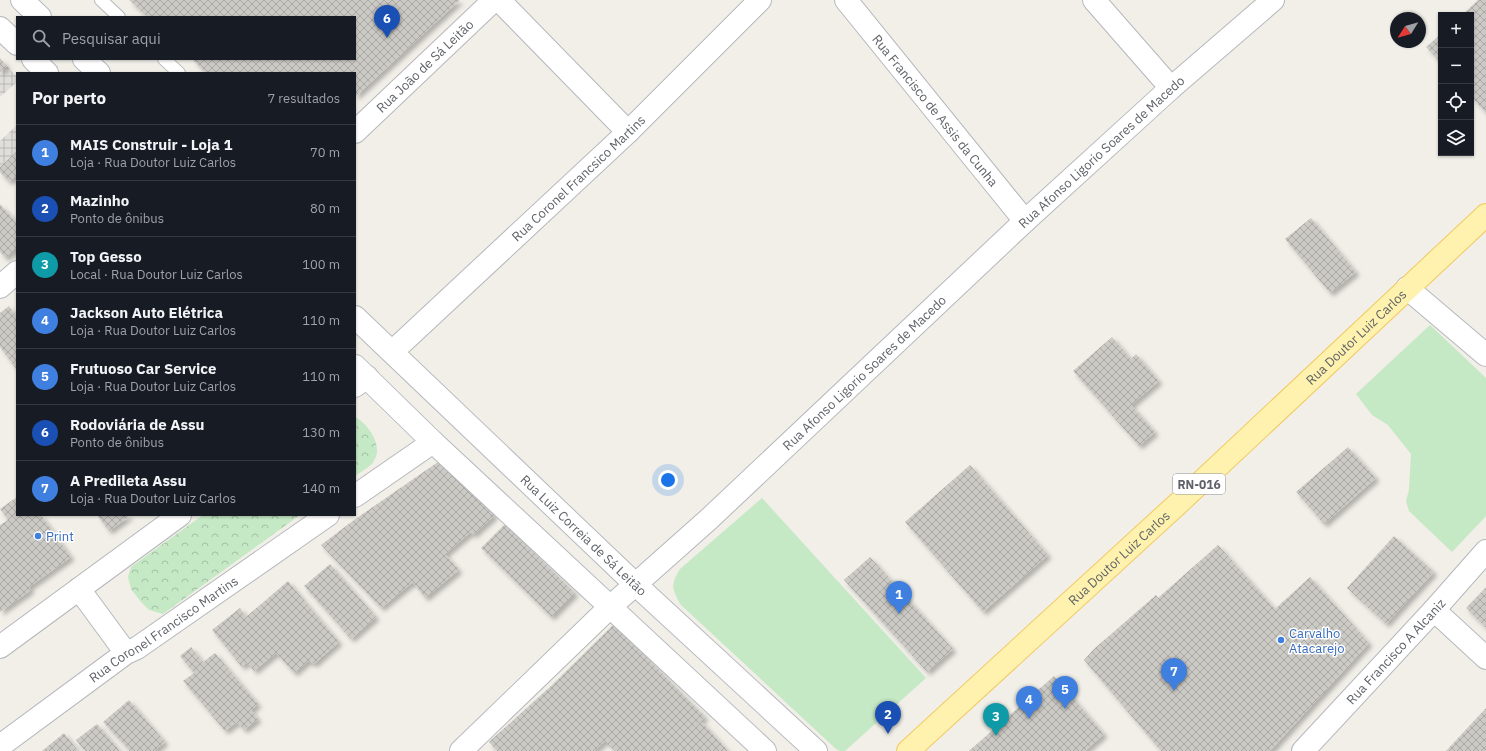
<!DOCTYPE html>
<html lang="pt">
<meta charset="utf-8">
<style>
body{margin:0;font-family:"IBM Plex Sans",sans-serif;background:#242831;color:#f1f3f6}
.controls{position:absolute;right:12px;top:12px;display:grid;overflow:hidden;border-radius:0px;box-shadow:0 1px 3px #0004}
.controls button{width:36px;height:36px;display:grid;place-items:center;padding:0;border:0;border-bottom:1px solid #363941;background:#171b24;color:#f1f3f6;font:20px sans-serif}
.compass{position:absolute;left:1390px;top:12px;width:36px;height:36px;border-radius:50%;background:#171b24;box-shadow:0 1px 3px #0004;rotate:233deg}
.you{position:absolute;left:668px;top:480px;width:14px;height:14px;margin:-10px;border:3px solid #fff;border-radius:50%;background:#1a73e8;box-shadow:0 0 0 6px #1a73e833}
.badge{display:grid;place-items:center;width:26px;height:26px;border-radius:50%;background:#1a73e8;color:#fff;font-size:13px;font-weight:700}
.pin{position:absolute;translate:-50% -33px;filter:drop-shadow(0 1px 2px #0008)}
.pin::after{content:'';position:absolute;top:21px;width:14px;height:12px;background:inherit;clip-path:polygon(0 0,100% 0,50% 100%)}
.list{margin:0;padding:0;list-style:none}
h2{display:flex;justify-content:space-between;align-items:center;height:52px;margin:0;padding:0 16px;font-size:17px}
h2 small{font-size:13px;font-weight:400;color:#9ea1a6}
.list li{display:grid;grid-template-columns:26px 1fr auto;gap:12px;align-items:center;box-sizing:border-box;height:56px;padding:0 16px;border-top:1px solid #363941}
.list b{display:block;font-size:15px;white-space:nowrap}
.list p{margin:0;font-size:13px;white-space:nowrap;color:#9ea1a6}
.list em{font-size:13px;font-style:normal;color:#9ea1a6}
.icon{flex:none;width:22px;height:22px;fill:none;stroke:currentColor;stroke-width:2;stroke-linecap:round;stroke-linejoin:round}
.map{position:relative;flex:none;width:1486px;height:751px;overflow:hidden}
.search{position:absolute;background:#171b24;box-shadow:0 1px 3px #0004;left:16px;top:16px;width:340px;height:44px;display:flex;align-items:center;gap:10px;box-sizing:border-box;padding:0 14px;border-radius:0px;color:#9ea1a6;font-size:15px}
.panel{position:absolute;background:#171b24;box-shadow:0 1px 3px #0004;left:16px;top:72px;width:340px;height:444px;border-radius:0px}
.map>svg:first-child{display:block}
.industrial{fill:url(#industrial-grid)}
.grass{fill:#c5e8c5}
.forest{fill:url(#forest-crowns)}
.building{fill:url(#building-cross-hatch);filter:url(#shadow)}
.lines{fill:none;stroke-linecap:round;stroke-linejoin:round}
.lane-casing{stroke:#b5b8bc;stroke-width:14}
.street-casing{stroke:#b5b8bc;stroke-width:24}
.secondary-casing{stroke:#b6babf;stroke-width:24}
.primary-casing{stroke:#f2c960;stroke-width:24}
.lane{stroke:#fff;stroke-width:12}
.street{stroke:#fff;stroke-width:22}
.secondary{stroke:#fff;stroke-width:22}
.primary{stroke:#fff2af;stroke-width:22}
.shop-dot{fill:#3f7fe0;stroke:#fff;stroke-width:1.5}
.labels{text-anchor:middle;dominant-baseline:central;stroke-width:3;stroke-linejoin:round;paint-order:stroke}
.shield{fill:#fff;stroke:#8f9295;stroke-width:1}
.shield-label{font-size:12px;font-weight:bold;fill:#5f6368}
.street-label{font-size:13px;fill:#5f6368;stroke:#fff}
.shop-label{font-size:13px;fill:#366cbe;stroke:#fff;text-anchor:start}
</style>
<div class="map">
<svg width="1486" height="751" viewBox="0 0 1486 751">
<defs>
<pattern id="industrial-grid" width="8" height="8" patternUnits="userSpaceOnUse"><rect width="8" height="8" fill="#e0deda"/><path d="M0 4h8M4 0v8" fill="none" stroke="#b9b8b5"/></pattern>
<pattern id="forest-crowns" width="20" height="18" patternUnits="userSpaceOnUse"><rect width="20" height="18" fill="#c5e8c5"/><path d="M2 6a3 3 0 1 1 6 0M12 15a3 3 0 1 1 6 0" fill="none" stroke="#a3c0a4"/></pattern>
<pattern id="building-cross-hatch" width="8" height="8" patternUnits="userSpaceOnUse"><rect width="8" height="8" fill="#cccac5"/><path d="M0 0l8 8M0 8l8-8" fill="none" stroke="#a9a8a4"/></pattern>
<filter id="shadow"><feDropShadow dx="3.5" dy="3.5" stdDeviation="2" flood-color="#0004"/></filter>
</defs>
<rect width="100%" height="100%" fill="#f1efe8"/>
<g class="industrial">
<path d="M7,66l10,11v5l-17,15v-25z"/>
<path d="M17,125v26l-17,16v-26z"/>
</g>
<g class="grass">
<path d="M1430,325l56,53v138l-34,36 -43,-41 -3,-10 3,-11 2,-36 -23,-29 -16,-10 -16,-21z"/>
<path d="M762,498l164,180 -81,73h-5l-4,-2 -156,-145c-8,-16 -10,-18 0,-35z"/>
</g>
<g class="forest">
<path d="M355,417c13,6 30,31 18,45 -4,6 -13,10 -18,14z"/>
<path d="M203,515h97l-137,99 -14,-4 -8,-8 -10,-13 -3,-12 3,-10z"/>
</g>
<g class="building">
<path d="M129,0h331l-105,97v-24h-149l-14,-14h163v-42h-208z"/>
<path d="M1478,0h8v113l-15,-17v-81h-9z"/>
<path d="M1441,34v29l-15,-16z"/>
<path d="M0,58l7,8 -7,6z"/>
<path d="M17,151v24l-8,7 -9,-10v-5z"/>
<path d="M0,204l17,19v24l-11,11 -6,-6z"/>
<path d="M1311,218l45,54 -26,21 -45,-54z"/>
<path d="M9,306l8,11v53l-17,-23v-34z"/>
<path d="M1112,337l19,22 5,-5 23,27 -28,24 24,27 -16,14 -66,-75z"/>
<path d="M1348,447l28,31 -52,46 -28,-32z"/>
<path d="M438,462l57,53 -22,20 -2,-3 -26,22 14,16 -34,28 -12,-16 -32,26 -60,-63 33,-25z"/>
<path d="M970,465l78,90 -65,57 -78,-90z"/>
<path d="M17,497v18h24l30,42 -42,30 2,3 -31,22v-87l8,-5 -8,-11z"/>
<path d="M97,515h34l-22,16z"/>
<path d="M505,524l70,69 -24,24 -70,-69z"/>
<path d="M1394,536l40,36 -48,52 -39,-36z"/>
<path d="M1218,545l57,64 35,-32 59,66 -99,108h-109l-77,-91 10,-11 62,-54 2,3z"/>
<path d="M870,557l83,92 -26,23 -83,-92z"/>
<path d="M330,564l46,53 -25,22 -47,-53z"/>
<path d="M288,581l51,61 -25,22 -6,-3 -14,12 -18,-20 -22,18 -7,-9 -5,5 -30,-37 28,-22 6,9z"/>
<path d="M1486,587v41l-20,-20z"/>
<path d="M614,624l91,93 -23,22 20,-17 26,29h-113l-10,-10 -11,10h-97l-8,-9 62,-56z"/>
<path d="M191,647l12,15 12,-9 43,51 -7,6 7,9 -14,11 -7,-8 -12,9 -42,-50 11,-8 -14,-17z"/>
<path d="M1054,676l50,58 -19,17h-116z"/>
<path d="M129,700l36,42 -11,9h-24l-27,-29z"/>
<path d="M1486,708v43h-40z"/>
<path d="M97,724l23,27h-35l-9,-11z"/>
<path d="M64,733l14,18h-36z"/>
</g>
<g class="lines">
<g class="lane-casing">
<g id="lane">
<path d="M101,0l18,17"/>
<path d="M164,59l15,14"/>
</g>
</g>
<g class="street-casing">
<g id="street">
<path d="M499,0l129,132"/>
<path id="s1" d="M846,0l179,221"/>
<path d="M1094,0l77,88"/>
<path id="s2" d="M355,132l139,-132"/>
<path d="M0,287l17,-15"/>
<path d="M1407,288l79,67"/>
<path id="s3" d="M392,352l236,-220 132,-132"/>
<path d="M355,386l12,-9"/>
<path d="M355,496l78,-54"/>
<path d="M79,589l47,64"/>
<path d="M1434,610l52,48"/>
<path d="M0,647l180,-132"/>
<path id="s4" d="M0,746l126,-93 11,-5 191,-133"/>
<path id="s5" d="M461,751l149,-144 99,-88 316,-298 146,-133 102,-88"/>
<path id="s6" d="M1303,751l131,-141 52,-59"/>
</g>
</g>
<g class="secondary-casing">
<g id="secondary">
<path d="M22,0l18,17"/>
<path d="M0,28l17,16"/>
<path d="M33,59l14,14"/>
<path d="M84,59l15,14"/>
<path id="s7" d="M355,317l280,267 181,167"/>
<path d="M355,366l78,76 332,309"/>
</g>
</g>
<g class="primary-casing">
<g id="primary">
<path id="s8" d="M908,751l275,-252 303,-284"/>
</g>
</g>
<use href="#lane" class="lane"/>
<use href="#street" class="street"/>
<use href="#secondary" class="secondary"/>
<use href="#primary" class="primary"/>
</g>
<g class="shop-dot">
<circle cx="38" cy="536" r="4"/>
<circle cx="1281" cy="640" r="4"/>
</g>
<g class="labels">
<rect class="shield" x="1173" y="474" width="52" height="20" rx="3"/>
<g class="shield-label">
<text x="1199" y="484">RN-016</text>
</g>
<g class="street-label">
<text stroke="none"><textPath href="#s2" startOffset="96">Rua João de Sá Leitão</textPath></text>
<text stroke="none"><textPath href="#s1" startOffset="142">Rua Francisco de Assis da Cunha</textPath></text>
<text stroke="none"><textPath href="#s5" startOffset="877">Rua Afonso Ligorio Soares de Macedo</textPath></text>
<text stroke="none"><textPath href="#s3" startOffset="255">Rua Coronel Francsico Martins</textPath></text>
<text stroke="none"><textPath href="#s8" startOffset="610">Rua Doutor Luiz Carlos</textPath></text>
<text stroke="none"><textPath href="#s5" startOffset="553">Rua Afonso Ligorio Soares de Macedo</textPath></text>
<text stroke="none"><textPath href="#s7" startOffset="316">Rua Luiz Correia de Sá Leitão</textPath></text>
<text stroke="none"><textPath href="#s8" startOffset="286">Rua Doutor Luiz Carlos</textPath></text>
<text stroke="none"><textPath href="#s4" startOffset="201">Rua Coronel Francisco Martins</textPath></text>
<text stroke="none"><textPath href="#s6" startOffset="136">Rua Francisco A Alcaniz</textPath></text>
</g>
<g class="shop-label">
<text x="46" y="536">Print</text>
<text x="1289" y="633">Carvalho<tspan x="1289" dy="15">Atacarejo</tspan></text>
</g>
</g>
</svg>
<div class="controls">
<button>+</button>
<button>−</button>
<button><svg class="icon" aria-label="locate" viewBox="0 0 24 24"><circle cx="12" cy="12" r="6"/><path d="M12 2v4M12 18v4M2 12h4M18 12h4"/></svg></button>
<button><svg class="icon" aria-label="layers" viewBox="0 0 24 24"><path d="M12 4l9 5-9 5-9-5zM3 14l9 5 9-5"/></svg></button>
</div>
<svg class="compass" viewBox="-18 -18 36 36"><path d="M0-13l5 13h-10z" fill="#e53935"/><path d="M0 13l5-13h-10z" fill="#9ea1a6"/></svg>
<div class="you"></div>
<div class="pin badge" style="left:899px;top:614px;background:#3f7fe0">1</div>
<div class="pin badge" style="left:888px;top:734px;background:#1a4fb4">2</div>
<div class="pin badge" style="left:996px;top:736px;background:#0f9aa8">3</div>
<div class="pin badge" style="left:1029px;top:719px;background:#3f7fe0">4</div>
<div class="pin badge" style="left:1065px;top:709px;background:#3f7fe0">5</div>
<div class="pin badge" style="left:387px;top:38px;background:#1a4fb4">6</div>
<div class="pin badge" style="left:1174px;top:691px;background:#3f7fe0">7</div>
<div class="search"><svg class="icon" aria-label="search" viewBox="0 0 24 24"><circle cx="10" cy="10" r="6"/><path d="M15 15l6 6"/></svg>Pesquisar aqui</div>
<section class="panel">
<h2>Por perto<small>7 resultados</small></h2>
<ul class="list">
<li><span class="badge" style="background:#3f7fe0">1</span><div><b>MAIS Construir - Loja 1</b><p>Loja · Rua Doutor Luiz Carlos</p></div><em>70 m</em></li>
<li><span class="badge" style="background:#1a4fb4">2</span><div><b>Mazinho</b><p>Ponto de ônibus</p></div><em>80 m</em></li>
<li><span class="badge" style="background:#0f9aa8">3</span><div><b>Top Gesso</b><p>Local · Rua Doutor Luiz Carlos</p></div><em>100 m</em></li>
<li><span class="badge" style="background:#3f7fe0">4</span><div><b>Jackson Auto Elétrica</b><p>Loja · Rua Doutor Luiz Carlos</p></div><em>110 m</em></li>
<li><span class="badge" style="background:#3f7fe0">5</span><div><b>Frutuoso Car Service</b><p>Loja · Rua Doutor Luiz Carlos</p></div><em>110 m</em></li>
<li><span class="badge" style="background:#1a4fb4">6</span><div><b>Rodoviária de Assu</b><p>Ponto de ônibus</p></div><em>130 m</em></li>
<li><span class="badge" style="background:#3f7fe0">7</span><div><b>A Predileta Assu</b><p>Loja · Rua Doutor Luiz Carlos</p></div><em>140 m</em></li>
</ul>
</section>
</div>
